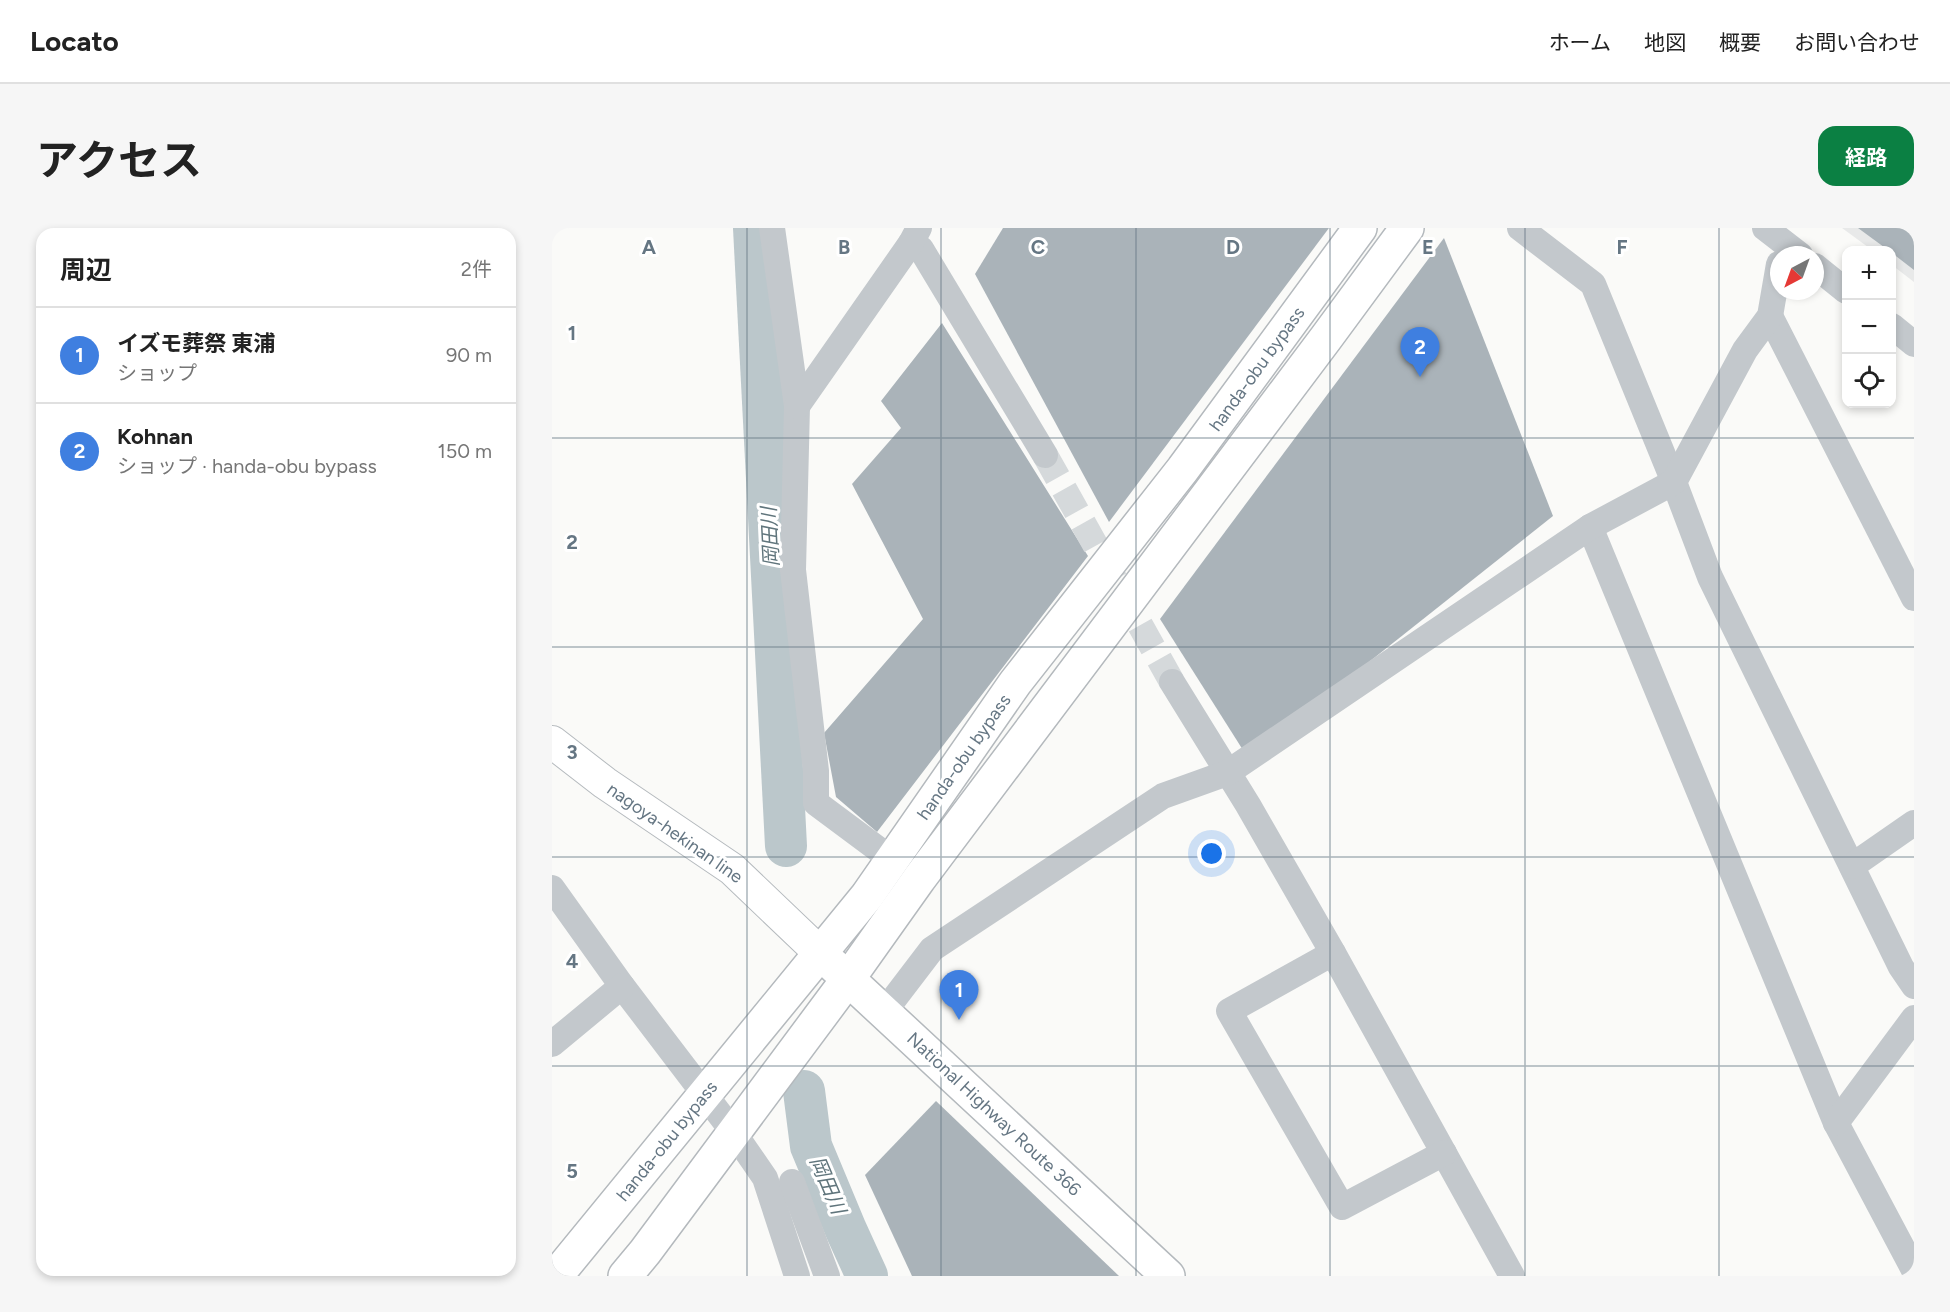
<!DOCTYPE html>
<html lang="ja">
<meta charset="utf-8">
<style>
body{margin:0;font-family:Figtree,"Noto Sans JP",sans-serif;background:#f6f6f6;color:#222}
.controls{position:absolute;right:18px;top:18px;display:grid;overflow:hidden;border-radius:12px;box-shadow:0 3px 9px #0003}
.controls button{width:54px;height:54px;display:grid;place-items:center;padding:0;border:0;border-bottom:2px solid #e0e0e0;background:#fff;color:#222;font:30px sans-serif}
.compass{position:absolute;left:1218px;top:18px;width:54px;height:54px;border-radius:50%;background:#fff;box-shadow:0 3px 9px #0003;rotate:221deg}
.you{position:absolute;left:660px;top:626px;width:21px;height:21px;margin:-15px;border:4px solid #fff;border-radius:50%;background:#1a73e8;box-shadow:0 0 0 9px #1a73e833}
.badge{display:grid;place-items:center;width:39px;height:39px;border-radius:50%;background:#0b8043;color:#fff;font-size:20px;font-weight:700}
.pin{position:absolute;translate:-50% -50px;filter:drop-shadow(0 2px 3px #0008)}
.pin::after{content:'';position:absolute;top:32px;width:21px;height:18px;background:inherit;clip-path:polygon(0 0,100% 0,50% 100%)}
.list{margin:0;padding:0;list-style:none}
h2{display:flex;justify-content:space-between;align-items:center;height:78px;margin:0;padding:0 24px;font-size:26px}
h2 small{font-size:20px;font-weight:400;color:#767676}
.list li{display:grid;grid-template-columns:39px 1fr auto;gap:18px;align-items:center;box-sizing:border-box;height:96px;padding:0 24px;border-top:2px solid #e0e0e0}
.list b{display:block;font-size:22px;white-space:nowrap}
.list p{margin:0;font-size:20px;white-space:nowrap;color:#767676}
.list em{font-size:20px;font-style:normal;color:#767676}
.icon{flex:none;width:33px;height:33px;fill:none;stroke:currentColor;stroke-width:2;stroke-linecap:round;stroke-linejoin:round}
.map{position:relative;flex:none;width:1362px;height:1048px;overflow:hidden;border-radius:18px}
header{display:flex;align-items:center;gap:36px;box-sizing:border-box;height:84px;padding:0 30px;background:#fff;border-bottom:2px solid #e0e0e0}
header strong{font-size:28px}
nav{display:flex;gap:33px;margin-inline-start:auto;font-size:21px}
.intro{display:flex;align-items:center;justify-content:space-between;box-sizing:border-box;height:144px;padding:0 36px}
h1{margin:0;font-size:42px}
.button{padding:15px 27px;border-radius:18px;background:#0b8043;color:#fff;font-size:21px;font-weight:700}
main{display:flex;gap:36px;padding:0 36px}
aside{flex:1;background:#fff;border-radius:18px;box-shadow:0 3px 9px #0003}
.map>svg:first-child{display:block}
.built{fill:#e8e9e9}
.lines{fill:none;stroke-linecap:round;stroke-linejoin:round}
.river{stroke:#bbc7cb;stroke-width:42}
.building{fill:#aab3b9}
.minor-tunnel{stroke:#d5d9db;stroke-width:26;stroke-dasharray:26 13;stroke-linecap:butt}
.major-casing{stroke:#b5babe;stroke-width:34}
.highway-casing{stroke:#b4b9bd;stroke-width:36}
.minor{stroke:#c3c8cc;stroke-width:26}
.major{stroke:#fff;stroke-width:32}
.highway{stroke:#fff;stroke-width:33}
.grid{fill:none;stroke:#657683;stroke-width:1.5;stroke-opacity:0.55}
.labels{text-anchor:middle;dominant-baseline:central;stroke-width:6;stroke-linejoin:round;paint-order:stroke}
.street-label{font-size:18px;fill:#657683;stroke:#fff}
.water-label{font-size:20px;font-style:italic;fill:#60757c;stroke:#fff}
.grid-label{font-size:20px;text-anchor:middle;font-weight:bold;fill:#657683;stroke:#fff;stroke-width:6;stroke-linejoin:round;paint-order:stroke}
</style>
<header>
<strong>Locato</strong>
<nav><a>ホーム</a><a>地図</a><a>概要</a><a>お問い合わせ</a></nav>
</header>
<div class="intro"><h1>アクセス</h1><a class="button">経路</a></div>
<main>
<aside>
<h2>周辺<small>2件</small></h2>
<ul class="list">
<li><span class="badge" style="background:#3f7fe0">1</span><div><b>イズモ葬祭 東浦</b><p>ショップ</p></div><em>90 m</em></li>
<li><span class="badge" style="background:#3f7fe0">2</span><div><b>Kohnan</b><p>ショップ · handa-obu bypass</p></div><em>150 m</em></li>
</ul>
</aside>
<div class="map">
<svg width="1362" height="1048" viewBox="0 0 1362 1048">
<rect width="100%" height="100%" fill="#fafaf8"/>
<path class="built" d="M1290,0h72v54l-22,-17v-15h-20z"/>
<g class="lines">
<g class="river">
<path d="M202,0l32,618"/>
<path d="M252,863l7,55 35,84 21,46"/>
</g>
</g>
<g class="building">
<path d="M451,0h326l-220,294 -134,-248z"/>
<path d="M1306,0h56v42l-22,-17v-3h-4z"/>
<path d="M892,10l109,278 -305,242 -88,-139z"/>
<path d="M390,95l146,233 -211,276 -41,-35 -12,-64 99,-114 -71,-135 49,-56 -20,-27z"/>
<path d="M384,873l183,175h-207l-47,-101z"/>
</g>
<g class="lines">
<path class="minor-tunnel" d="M493,227l127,227"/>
<g class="major-casing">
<path id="major" d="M0,514l53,41 127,86 88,84"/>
</g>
<g class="highway-casing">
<g id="highway">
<path d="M281,737l335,311"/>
<path d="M4,1048l311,-380 148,-213 168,-214 177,-241"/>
<path d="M73,1048l20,-24 203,-273 71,-100 407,-541 81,-110"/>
</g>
</g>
<g class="minor">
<path d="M220,0l25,178 -4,164 23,201v32l90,67"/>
<path d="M968,0l73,56 81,198 36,95 191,390 13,19"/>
<path d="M1213,0l35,27"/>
<path d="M359,15l10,6 124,206"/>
<path d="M1263,38l31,25"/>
<path d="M1218,88l144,282"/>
<path d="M1340,98l22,18"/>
<path d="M245,178l114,-163 8,-15"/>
<path d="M1038,299l246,596 78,147"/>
<path d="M620,454l76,123 85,148 179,323"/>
<path d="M1300,638l62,-43"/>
<path d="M0,660l70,98 112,147 31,45 32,98"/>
<path d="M781,725l-104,58 113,196 102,-54"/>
<path d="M332,784l48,-63 231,-153 64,-23 363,-246 84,-45 71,-132 25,-34 9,-52"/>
<path d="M0,816l70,-58"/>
<path d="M1284,895l78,-105"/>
<path d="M240,954l35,94"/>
</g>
<use href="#major" class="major"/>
<use href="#highway" class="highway"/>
</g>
<path class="grid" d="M195,0v1048M389,0v1048M584,0v1048M778,0v1048M973,0v1048M1167,0v1048M0,210h1362M0,419h1362M0,629h1362M0,838h1362"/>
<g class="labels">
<g class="street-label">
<text transform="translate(705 141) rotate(-54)">handa-obu bypass</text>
<text transform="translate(412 529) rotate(-55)">handa-obu bypass</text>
<text transform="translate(123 605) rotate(35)">nagoya-hekinan line</text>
<text transform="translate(442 886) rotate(43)">National Highway Route 366</text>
<text transform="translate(115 913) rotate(-51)">handa-obu bypass</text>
</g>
<g class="water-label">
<text transform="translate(218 309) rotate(-93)">岡田川</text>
<text transform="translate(276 957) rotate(67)">岡田川</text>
</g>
</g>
<g class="grid-label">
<text x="97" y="26">A</text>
<text x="292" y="26">B</text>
<text x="486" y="26">C</text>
<text x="681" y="26">D</text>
<text x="876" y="26">E</text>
<text x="1070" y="26">F</text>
<text x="20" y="112">1</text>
<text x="20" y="321">2</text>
<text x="20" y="531">3</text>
<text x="20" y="740">4</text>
<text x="20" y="950">5</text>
</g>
</svg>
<div class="controls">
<button>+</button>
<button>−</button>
<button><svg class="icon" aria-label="locate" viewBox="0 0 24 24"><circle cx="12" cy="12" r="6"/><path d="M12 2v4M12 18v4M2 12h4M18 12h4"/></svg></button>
</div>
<svg class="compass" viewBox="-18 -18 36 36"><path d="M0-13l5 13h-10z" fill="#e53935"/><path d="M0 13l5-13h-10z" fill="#767676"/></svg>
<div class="you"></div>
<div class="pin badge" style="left:407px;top:792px;background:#3f7fe0">1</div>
<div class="pin badge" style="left:868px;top:149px;background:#3f7fe0">2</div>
</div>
</main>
